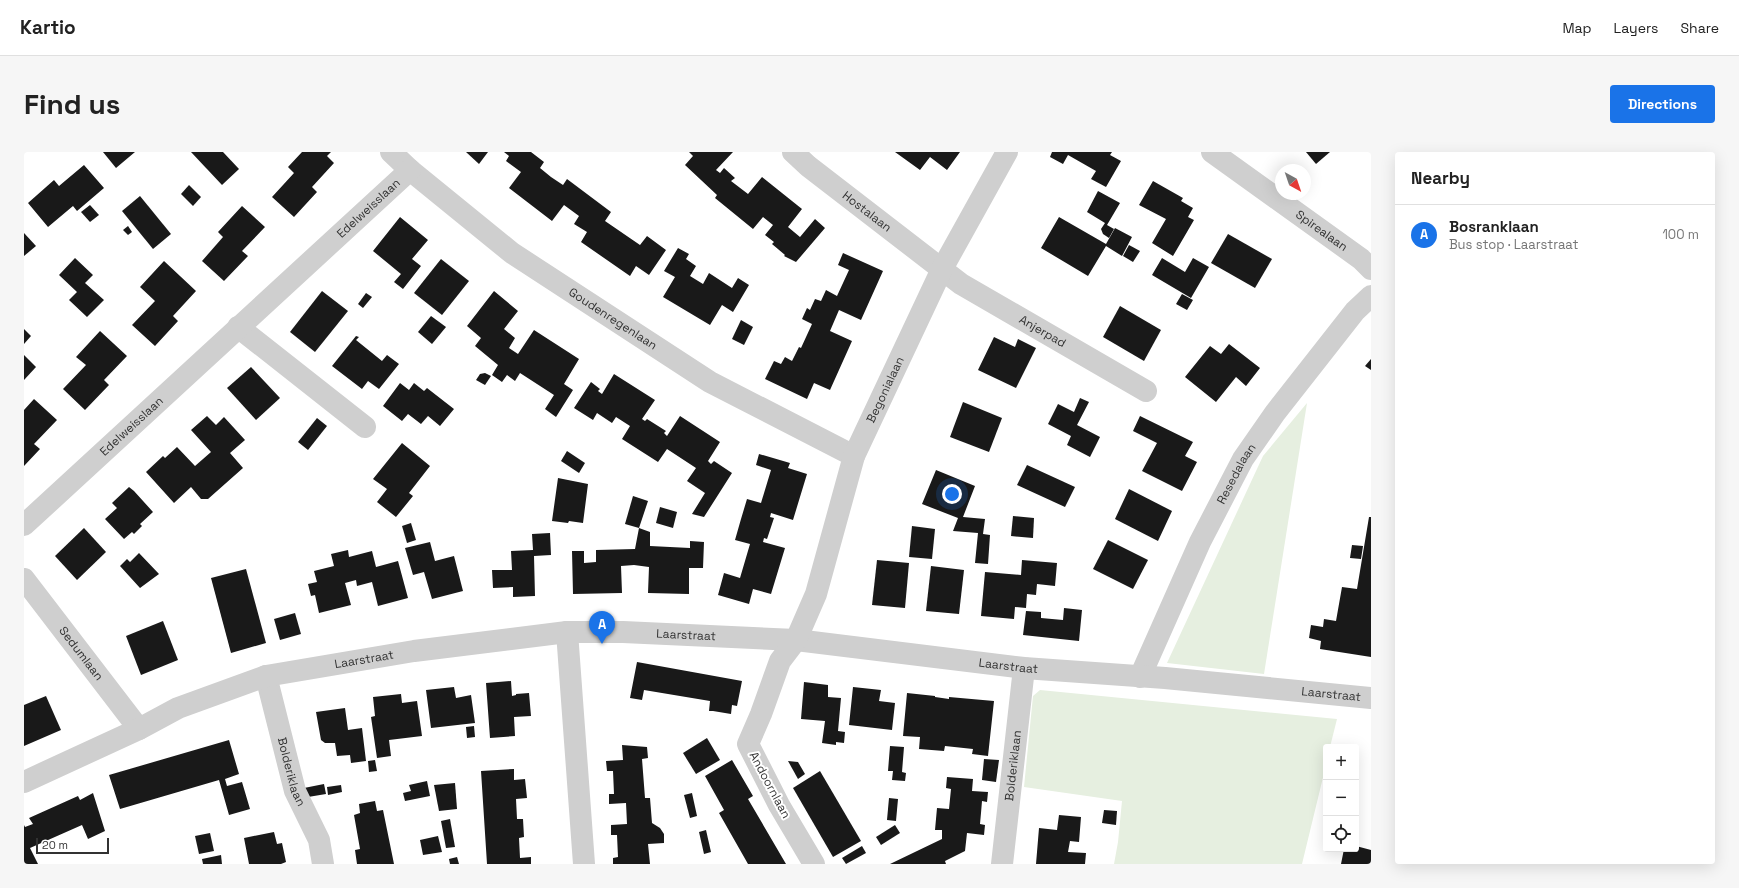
<!DOCTYPE html>
<meta charset="utf-8">
<style>
body{margin:0;font-family:"Space Grotesk",sans-serif;background:#f6f6f6;color:#222}
.controls{position:absolute;right:12px;bottom:12px;display:grid;overflow:hidden;border-radius:4px;box-shadow:0 4px 16px #0002}
.controls button{width:36px;height:36px;display:grid;place-items:center;padding:0;border:0;border-bottom:1px solid #e0e0e0;background:#fff;color:#222;font:20px sans-serif}
.compass{position:absolute;left:1251px;top:12px;width:36px;height:36px;border-radius:50%;background:#fff;box-shadow:0 4px 16px #0002;rotate:140deg}
.scale{position:absolute;left:12px;bottom:10px;width:73px;box-sizing:border-box;padding-left:4px;border:2px solid #323232;border-top:0;font-size:11px;line-height:14px;white-space:nowrap;color:#323232;-webkit-text-stroke:3px #fff;paint-order:stroke}
.you{position:absolute;left:928px;top:342px;width:14px;height:14px;margin:-10px;border:3px solid #fff;border-radius:50%;background:#1a73e8;box-shadow:0 0 0 6px #1a73e833}
.badge{display:grid;place-items:center;width:26px;height:26px;border-radius:50%;background:#1a73e8;color:#fff;font-size:13px;font-weight:700}
.pin{position:absolute;translate:-50% -33px;filter:drop-shadow(0 1px 2px #0008)}
.pin::after{content:'';position:absolute;top:21px;width:14px;height:12px;background:inherit;clip-path:polygon(0 0,100% 0,50% 100%)}
.list{margin:0;padding:0;list-style:none}
h2{display:flex;justify-content:space-between;align-items:center;height:52px;margin:0;padding:0 16px;font-size:17px}
h2 small{font-size:13px;font-weight:400;color:#767676}
.list li{display:grid;grid-template-columns:26px 1fr auto;gap:12px;align-items:center;box-sizing:border-box;height:60px;padding:0 16px;border-top:1px solid #e0e0e0}
.list b{display:block;font-size:15px;white-space:nowrap}
.list p{margin:0;font-size:13px;white-space:nowrap;color:#767676}
.list em{font-size:13px;font-style:normal;color:#767676}
.icon{flex:none;width:22px;height:22px;fill:none;stroke:currentColor;stroke-width:2;stroke-linecap:round;stroke-linejoin:round}
.map{position:relative;flex:none;width:1347px;height:712px;overflow:hidden;border-radius:4px}
header{display:flex;align-items:center;gap:24px;box-sizing:border-box;height:56px;padding:0 20px;background:#fff;border-bottom:1px solid #e0e0e0}
header strong{font-size:19px}
nav{display:flex;gap:22px;margin-inline-start:auto;font-size:14px}
.intro{display:flex;align-items:center;justify-content:space-between;box-sizing:border-box;height:96px;padding:0 24px}
h1{margin:0;font-size:28px}
.button{padding:10px 18px;border-radius:4px;background:#1a73e8;color:#fff;font-size:14px;font-weight:700}
main{display:flex;gap:24px;padding:0 24px}
aside{flex:1;background:#fff;border-radius:4px;box-shadow:0 4px 16px #0002}
.map>svg:first-child{display:block}
.green{fill:#e6efe0}
.building{fill:#191919}
.lines{fill:none;stroke-linecap:round;stroke-linejoin:round}
.minor{stroke:#cfcfcf;stroke-width:22}
.labels{text-anchor:middle;dominant-baseline:central;stroke-width:4;stroke-linejoin:round;paint-order:stroke}
.street-label{font-size:12px;fill:#323232;stroke:#fff}
</style>
<header>
<strong>Kartio</strong>
<nav><a>Map</a><a>Layers</a><a>Share</a></nav>
</header>
<div class="intro"><h1>Find us</h1><a class="button">Directions</a></div>
<main>
<div class="map">
<svg width="1347" height="712" viewBox="0 0 1347 712">
<rect width="100%" height="100%" fill="#fff"/>
<g class="green">
<path d="M1283,251l-43,271 -97,-11 96,-207z"/>
<path d="M1016,538l297,29 -7,28h-4v18l-24,99h-188l4,-22 4,-41 -98,-14 9,-91z"/>
</g>
<g class="building">
<path d="M79,0h32l-19,16z"/>
<path d="M167,0h32l16,17 -17,16z"/>
<path d="M278,0h29l-4,4 7,7 -22,24 5,5 -23,25 -22,-20 22,-24 -6,-6z"/>
<path d="M442,0h22l-9,12z"/>
<path d="M480,0h27l13,10 -4,6 11,9 12,8 4,-6 44,33 -6,9 35,24 7,-9 19,14 -17,25 -13,-9 -6,10 -49,-34 6,-10 -13,-8 5,-8 -15,-11 -12,16 -43,-33 12,-16 -15,-11 3,-5z"/>
<path d="M665,0h44l-17,18 4,3 4,-5 11,10 -4,3 17,13 14,-17 40,32 -14,18 12,10 15,-18 10,9 -29,34 -12,-6 1,-1 -13,-11 2,-2 -9,-7 8,-10 -10,-8 -10,12 -38,-31 2,-3 -32,-30 8,-9z"/>
<path d="M871,0h65l-13,18 -17,-13 -10,13z"/>
<path d="M1028,0h60l-2,3 11,6 -15,26 -15,-8 5,-8 -28,-16 -5,9 -13,-7z"/>
<path d="M1282,0h24l-14,12z"/>
<path d="M60,13l20,23 -27,23 -4,-5 -25,21 -20,-24 26,-23 5,6z"/>
<path d="M1129,29l30,17 -2,3 12,7 -5,9 6,3 -21,36 -21,-13 14,-24 -27,-14z"/>
<path d="M165,33l12,12 -8,9 -12,-12z"/>
<path d="M1074,39l22,12 -13,22 7,4 -5,9 -6,-4 -2,-5 4,-6 -18,-11z"/>
<path d="M116,44l31,38 -18,15 -31,-38z"/>
<path d="M66,53l9,10 -9,7 -9,-10z"/>
<path d="M218,54l23,21 -23,24 6,5 -24,25 -22,-20 21,-24 -5,-5z"/>
<path d="M376,65l28,23 -16,19 9,7 -18,23 -9,-7 7,-8 -28,-23z"/>
<path d="M1035,65l47,27 9,-16 17,9 -10,19 -16,-10 -18,30 -47,-28z"/>
<path d="M104,74l4,6 -4,3 -5,-5z"/>
<path d="M0,81l12,13 -12,10z"/>
<path d="M1204,82l44,25 -17,29 -44,-25z"/>
<path d="M1105,93l11,6 -7,11 -10,-6z"/>
<path d="M654,96l11,6 -3,5 10,7 -6,10 13,8 6,-11 23,15 6,-10 11,7 -16,27 -11,-7 -12,20 -47,-28 12,-20 -11,-6z"/>
<path d="M819,101l40,18 -22,49 -22,-10 -9,21 22,10 -22,49 -16,-7 -7,16 -42,-20 9,-18 7,3 4,-7 7,4 7,-14 2,1 11,-24 -10,-5 5,-11 3,2 5,-11 6,2 5,-11 11,6 12,-26 -11,-5z"/>
<path d="M51,106l18,17 -8,8 19,17 -17,17 -18,-17 8,-8 -18,-17z"/>
<path d="M1138,106l23,14 8,-14 16,9 -18,31 -39,-23z"/>
<path d="M417,107l28,22 -27,34 -28,-22z"/>
<path d="M140,109l32,30 -23,25 5,5 -23,25 -23,-21 23,-24 -15,-14z"/>
<path d="M298,139l26,20 -33,41 -25,-20z"/>
<path d="M470,139l24,20 -14,18 11,9 -6,10 9,6 16,-24 45,29 -15,25 9,6 -17,27 -11,-8 9,-14 -34,-22 -5,8 -8,-6 -5,7 -10,-7 6,-10 -23,-19 6,-8 -14,-12z"/>
<path d="M342,141l6,4 -9,11 -5,-4z"/>
<path d="M1158,142l11,6 -6,10 -11,-6z"/>
<path d="M1096,154l41,24 -17,31 -41,-24z"/>
<path d="M407,164l15,11 -14,17 -14,-12z"/>
<path d="M717,168l12,7 -9,18 -12,-6z"/>
<path d="M0,177l7,7 -7,8z"/>
<path d="M76,179l27,25 -23,24 5,5 -24,25 -22,-21 23,-24 -10,-8z"/>
<path d="M332,184l3,1 -3,3 26,21 5,-6 12,9 -20,25 -11,-8 -6,8 -30,-23z"/>
<path d="M970,185l21,10 3,-8 18,9 -20,40 -38,-18z"/>
<path d="M1205,192l31,24 -14,18 -10,-9 -20,25 -31,-25 25,-31 11,8z"/>
<path d="M0,203l12,12 -12,13z"/>
<path d="M1347,207v11l-6,-4z"/>
<path d="M227,215l29,31 -24,22 -29,-32z"/>
<path d="M461,221l6,3 -6,9 -9,-5 4,-6z"/>
<path d="M590,222l41,26 -13,19 3,2 2,-2 19,12 -2,2 3,3 13,-20 40,26 -12,19 3,3 3,-3 18,12 -28,44 -12,-3 13,-21 -18,-12 9,-13 -29,-19 -9,13 -36,-23 8,-13 -14,-9 -4,6 -15,-10 -4,7 -19,-12 17,-26 9,7 -2,2 4,3z"/>
<path d="M376,231l9,7 5,-7 10,8 3,-3 27,21 -14,17 -12,-10 -7,8 -13,-10 -6,7 -19,-15z"/>
<path d="M1056,246l9,4 -12,23 23,12 -10,20 -23,-12 4,-9 -23,-12 10,-20 16,8z"/>
<path d="M10,247l23,21 -23,24 6,5 -16,17v-56z"/>
<path d="M939,250l39,16 -13,34 -39,-15z"/>
<path d="M183,264l9,9 8,-8 21,23 -15,13 13,15 -35,31h-7l-10,-12 -17,16 -28,-31 17,-16 2,2 12,-11 18,19 16,-14 -20,-22z"/>
<path d="M1116,264l53,26 -8,14 12,6 -15,29 -40,-20 15,-28 -24,-12z"/>
<path d="M293,266l10,8 -19,24 -10,-8z"/>
<path d="M378,291l28,23 -21,27 4,3 -17,21 -19,-15 10,-13 -14,-10z"/>
<path d="M543,299l18,12 -6,10 -18,-12z"/>
<path d="M735,302l31,9 -2,5 19,6 -14,46 -22,-7 -1,4 4,1 -7,21 -3,-1 -1,4 22,6 -14,46 -18,-5 -4,15 -31,-9 6,-22 16,5 10,-34 -15,-4 6,-21 6,-20 14,4 10,-33 -15,-5z"/>
<path d="M1003,313l48,22 -10,20 -48,-22z"/>
<path d="M912,318l39,16 -12,31 22,2 -2,15 7,1 -2,29 -13,-1 3,-30 -25,-2 5,-13 -36,-14z"/>
<path d="M534,326l30,6 -5,39 -14,-2 -1,2 -16,-2z"/>
<path d="M105,335l5,4 19,21 -13,12 2,2 -8,8 -2,-2 -8,7 -19,-20 12,-11 -5,-5z"/>
<path d="M1105,337l43,22 -14,30 -43,-22z"/>
<path d="M609,344l15,5 -9,27 -14,-4z"/>
<path d="M636,355l17,5 -4,16 -17,-5z"/>
<path d="M989,364l21,2 -1,20 -22,-2z"/>
<path d="M1345,365h2v140l-51,-8 1,-8 -12,-3 2,-13 12,2 1,-8 12,2 6,-34 15,2z"/>
<path d="M387,371l5,17 -9,3 -5,-17z"/>
<path d="M888,374l23,3 -3,30 -23,-2z"/>
<path d="M60,376l22,24 -29,28 -22,-24z"/>
<path d="M615,376l11,4v14l40,2v-7l14,1 -1,26h-14v26l-41,-1 1,-26 -15,-2 -13,1 1,27 -49,1 -1,-43h12v12l12,-1v-12l39,-1z"/>
<path d="M526,381l1,22 -17,1 1,40 -22,1v-10l-20,1 -1,-18h20l-1,-19 22,-1 -1,-16z"/>
<path d="M1084,388l40,20 -15,29 -40,-20z"/>
<path d="M406,390l5,19 19,-5 9,35 -31,8 -8,-27 -11,3 -8,-27z"/>
<path d="M1328,393l11,1 -2,13 -11,-1z"/>
<path d="M324,398l1,7 23,-6 4,16 22,-6 10,37 -30,8 -6,-24 -15,4 -1,-6 -11,3 6,22 -32,8 -4,-18 -4,1 -3,-12 9,-2 -3,-11 20,-5 -3,-12z"/>
<path d="M115,401l20,21 -19,14 -20,-22 7,-7 3,3z"/>
<path d="M853,408l32,3 -4,45 -33,-3z"/>
<path d="M998,408l35,3 -2,23 -18,-2 -1,11 -9,-1 -1,14 -11,-1 -1,12 -33,-3 4,-44 36,3z"/>
<path d="M907,414l33,4 -5,44 -33,-3z"/>
<path d="M222,417l20,74 -35,10 -20,-75z"/>
<path d="M1040,456l18,2 -3,31 -56,-6 3,-24 15,1v6l22,2z"/>
<path d="M271,461l6,21 -21,6 -6,-21z"/>
<path d="M139,469l15,39 -37,15 -15,-39z"/>
<path d="M613,510l105,19 -5,25 -5,-1 -1,9 -18,-3h-4l1,-10 -66,-11 -2,10 -12,-2z"/>
<path d="M487,529l1,15 4,-1v-1l13,-1 2,23 -17,1 1,19 -25,2 -4,-55z"/>
<path d="M780,530l24,3v12l13,1 -3,33 7,1 -1,11 -8,-1v3l-14,-2 3,-22 -24,-2z"/>
<path d="M430,535l2,11 15,-3 4,28 -44,5 -5,-38z"/>
<path d="M829,535l28,3 -2,11 16,2 -3,27 -43,-5z"/>
<path d="M883,541l28,3v1l14,2v-2l45,4 -6,55 -16,-2 1,-5 -28,-3 -1,5 -25,-2 1,-12 -17,-1z"/>
<path d="M377,542l1,9 15,-2 5,35 -33,4 2,16 -14,2 -6,-41 4,-1 -2,-19z"/>
<path d="M22,544l15,34 -37,16v-41z"/>
<path d="M321,556l3,22 14,-2 4,33 -15,2 -1,-8 -13,1 -2,-13h-10l-4,-3 -5,-28z"/>
<path d="M450,574l1,11 -8,1 -1,-11z"/>
<path d="M683,586l13,22 -24,14 -13,-21z"/>
<path d="M205,588l10,34 -14,5 2,7 15,-4 8,27 -21,6 -10,-35 -99,29 -11,-34z"/>
<path d="M598,593l25,2 1,11 -6,1 3,39h5l2,25 8,5 4,6v9l-16,1 2,20h-37v-6l5,-1 -1,-22h-6v-10l16,-1 -1,-21 -17,1v-10h5l-1,-23h-6l-1,-10 17,-1z"/>
<path d="M866,594l14,1 -2,25 4,1 -1,8 -13,-1 1,-9h-5z"/>
<path d="M960,607l15,1 -3,22 -14,-2z"/>
<path d="M351,608l2,11 -8,1 -1,-11z"/>
<path d="M708,608l21,36 -5,3 38,65h-38l-29,-51 5,-3 -19,-34z"/>
<path d="M764,609l10,1 7,12 -7,5z"/>
<path d="M490,617v11l11,-1 2,19 -11,1 1,20h6l1,18 -5,1 1,20 11,-1v7h-44l-6,-93z"/>
<path d="M796,619l41,70 -28,16 -40,-69z"/>
<path d="M923,625l26,2 -1,12 16,1 -1,10 -5,-1 -1,12 -1,11 5,1 -1,10 -17,-2 -2,18 -20,10 1,3h-56l52,-25v-9h-7l2,-22 12,1 2,-20 -5,-1z"/>
<path d="M403,629l3,15 -25,5 -2,-8 8,-2 -2,-6z"/>
<path d="M431,631l2,26 -18,2 -5,-26z"/>
<path d="M300,632l2,10 -18,3 -4,-9z"/>
<path d="M317,633l1,7 -14,3 -1,-8z"/>
<path d="M69,641l12,38 -17,8 -6,-14 -52,23 8,16h-14v-39l1,2 8,-3 -4,-6 49,-22 2,4z"/>
<path d="M668,641l5,23 -7,2 -6,-23z"/>
<path d="M865,646l9,1 -2,22 -9,-1z"/>
<path d="M351,649l2,10 6,-1 11,54h-37l-2,-14 5,-1 -6,-34 6,-2 -1,-9z"/>
<path d="M1080,658l13,1 -1,14 -14,-2z"/>
<path d="M1035,663l22,2 -2,25 -9,-1 -2,11 18,1 -1,11h-49l3,-36 18,2z"/>
<path d="M426,667l5,28 -9,1 -5,-27z"/>
<path d="M871,673l5,8 -19,12 -5,-8z"/>
<path d="M682,678l5,22 -7,2 -5,-22z"/>
<path d="M250,680l3,12 5,-1 4,19 -5,2h-32l-5,-26z"/>
<path d="M186,681l4,18 -15,3 -4,-18z"/>
<path d="M414,684l4,16 -19,3 -3,-15z"/>
<path d="M838,694l4,7 -20,11 -4,-6z"/>
<path d="M1332,694l15,4v14h-30l3,-15h12z"/>
<path d="M197,703l1,9h-19l-1,-5z"/>
<path d="M433,705l2,7h-9l-1,-5z"/>
</g>
<g class="lines">
<g class="minor">
<path id="s1" d="M367,0l19,18 102,83 198,129 144,74"/>
<path id="s2" d="M769,0l15,14 153,118 185,107"/>
<path id="s3" d="M1188,0l149,107 10,10"/>
<path d="M214,175l127,100"/>
<path id="s4" d="M0,373l386,-355"/>
<path id="s5" d="M0,427l115,150"/>
<path d="M543,480l17,232"/>
<path id="s6" d="M242,524l29,115 24,49 4,24"/>
<path id="s7" d="M1116,525l60,-135 43,-83 32,-46 80,-102 16,-15"/>
<path id="s8" d="M0,630l115,-53 39,-21 88,-32 148,-25 153,-19h56l173,8 228,28 141,10 206,20"/>
<path id="s9" d="M790,712l-35,-59 -31,-61 13,-30 19,-53 16,-21 20,-46 38,-138 88,-187 65,-117"/>
<path id="s10" d="M978,712l22,-196"/>
</g>
</g>
<g class="labels">
<g class="street-label">
<text stroke="none"><textPath href="#s4" startOffset="468">Edelweisslaan</textPath></text>
<text stroke="none"><textPath href="#s2" startOffset="95">Hostalaan</textPath></text>
<text stroke="none"><textPath href="#s3" startOffset="135">Spirealaan</textPath></text>
<text stroke="none"><textPath href="#s1" startOffset="278">Goudenregenlaan</textPath></text>
<text stroke="none"><textPath href="#s2" startOffset="308">Anjerpad</textPath></text>
<text stroke="none"><textPath href="#s9" startOffset="519">Begonialaan</textPath></text>
<text stroke="none"><textPath href="#s4" startOffset="146">Edelweisslaan</textPath></text>
<text stroke="none"><textPath href="#s7" startOffset="225">Resedalaan</textPath></text>
<text stroke="none"><textPath href="#s8" startOffset="688">Laarstraat</textPath></text>
<text stroke="none"><textPath href="#s5" startOffset="94">Sedumlaan</textPath></text>
<text stroke="none"><textPath href="#s8" startOffset="364">Laarstraat</textPath></text>
<text stroke="none"><textPath href="#s8" startOffset="1012">Laarstraat</textPath></text>
<text stroke="none"><textPath href="#s8" startOffset="1336">Laarstraat</textPath></text>
<text stroke="none"><textPath href="#s10" startOffset="99">Bolderiklaan</textPath></text>
<text stroke="none"><textPath href="#s6" startOffset="99">Bolderiklaan</textPath></text>
<text transform="translate(746 633) rotate(62)">Andoornlaan</text>
</g>
</g>
</svg>
<div class="controls">
<button>+</button>
<button>−</button>
<button><svg class="icon" aria-label="locate" viewBox="0 0 24 24"><circle cx="12" cy="12" r="6"/><path d="M12 2v4M12 18v4M2 12h4M18 12h4"/></svg></button>
</div>
<svg class="compass" viewBox="-18 -18 36 36"><path d="M0-13l5 13h-10z" fill="#e53935"/><path d="M0 13l5-13h-10z" fill="#767676"/></svg>
<div class="scale">20 m</div>
<div class="you"></div>
<div class="pin badge" style="left:578px;top:492px">A</div>
</div>
<aside>
<h2>Nearby<small></small></h2>
<ul class="list">
<li><span class="badge">A</span><div><b>Bosranklaan</b><p>Bus stop · Laarstraat</p></div><em>100 m</em></li>
</ul>
</aside>
</main>
